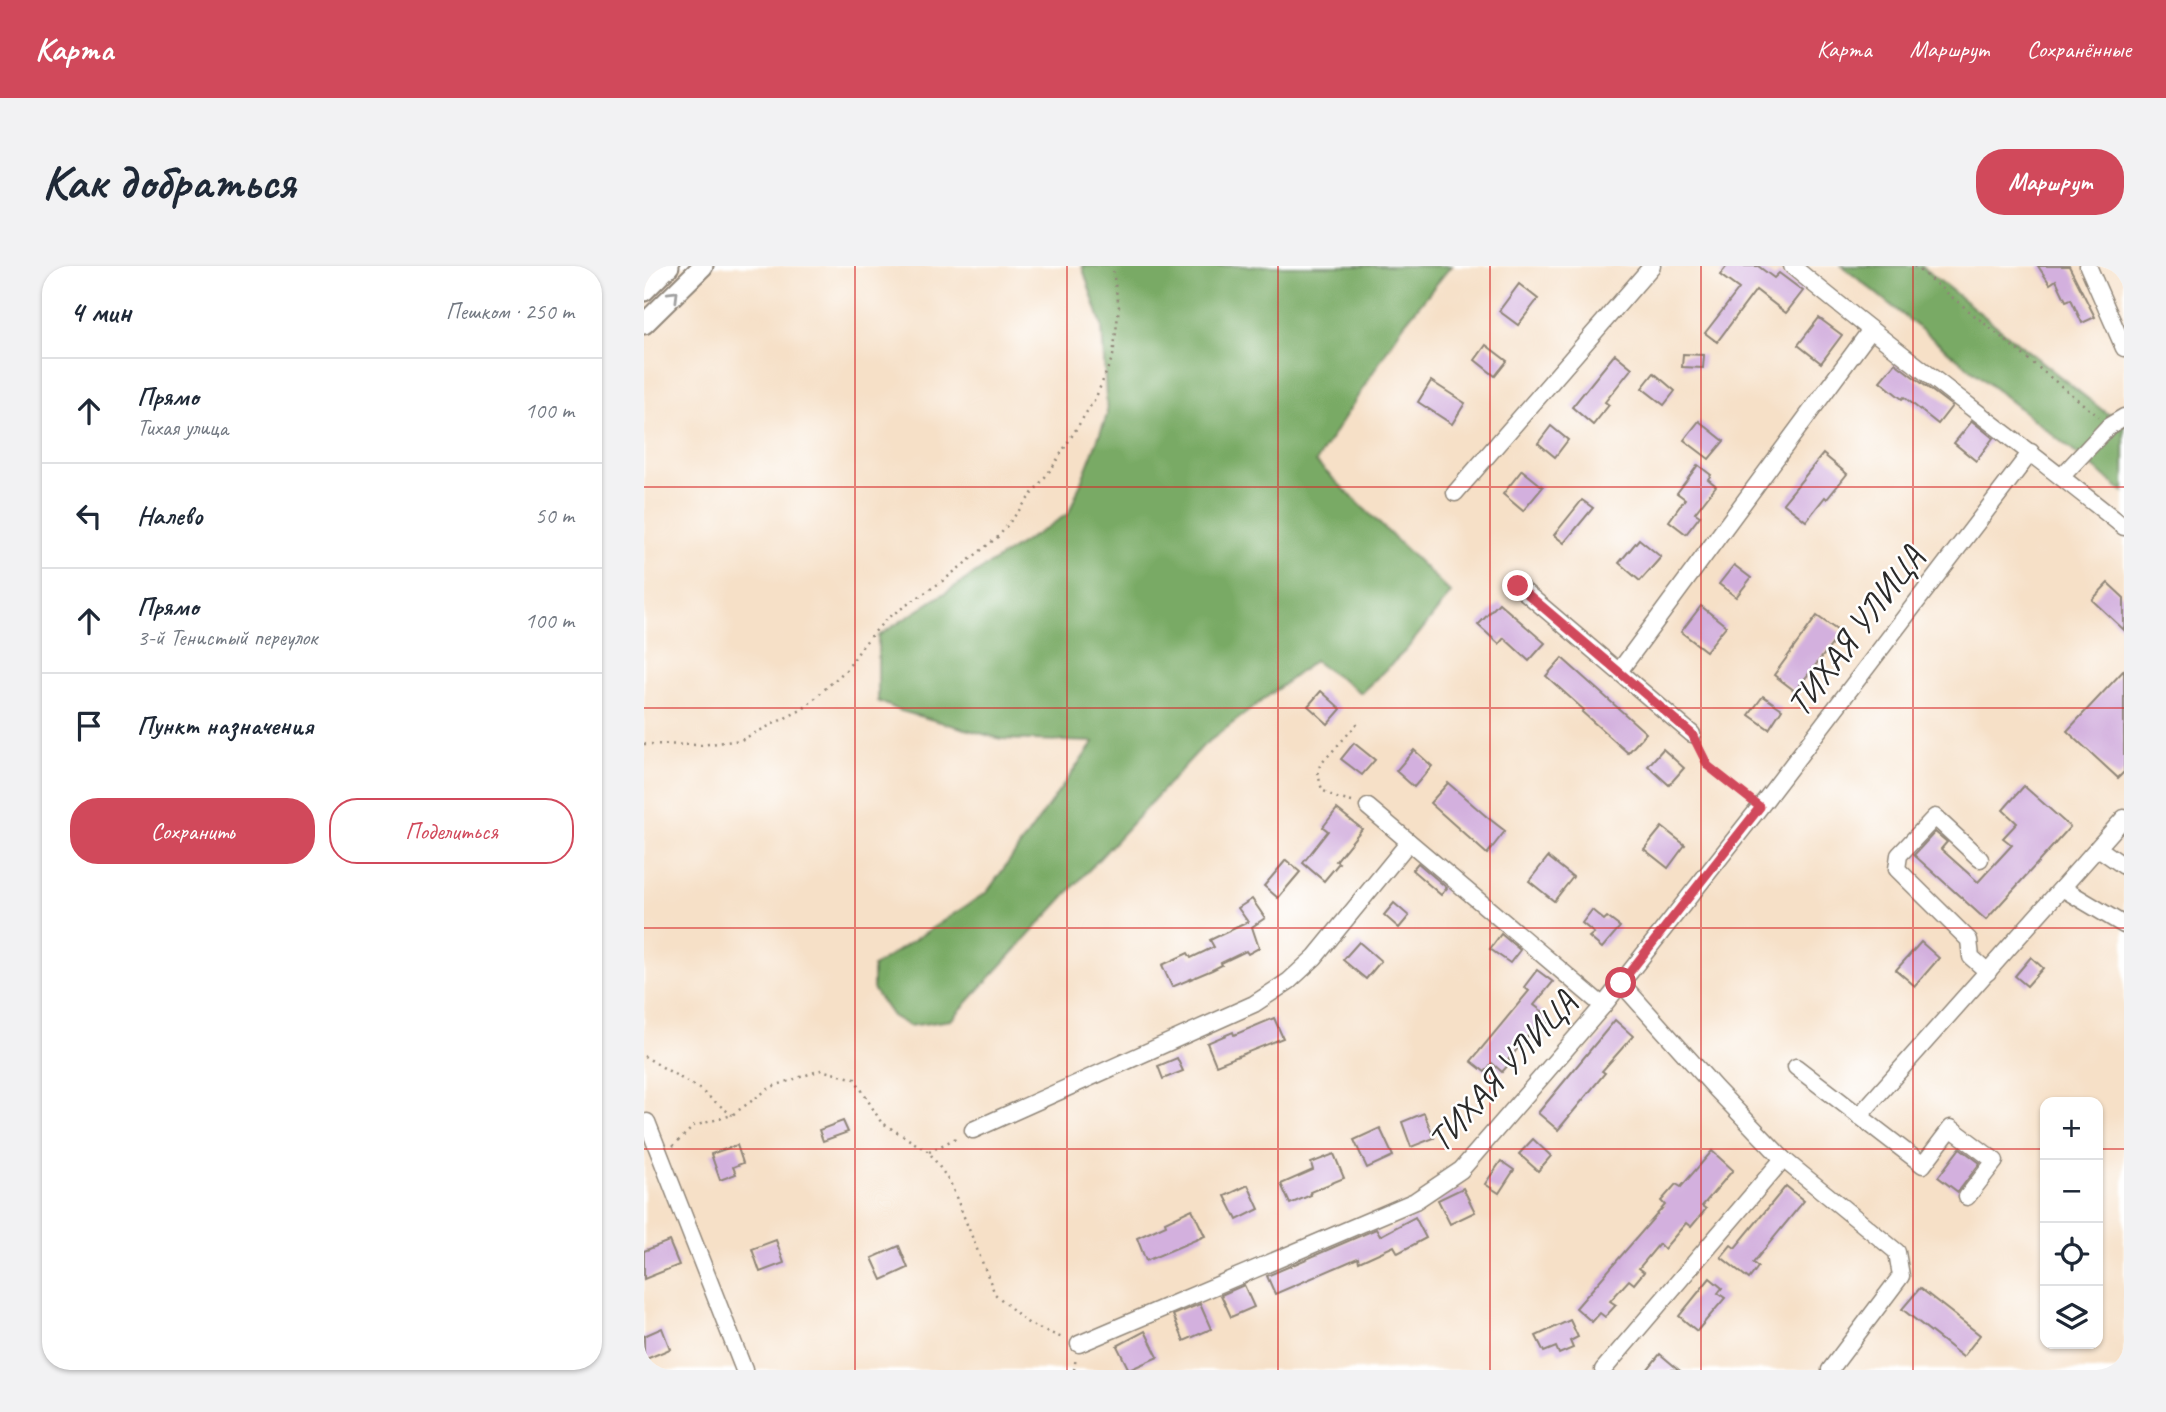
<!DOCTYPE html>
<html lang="ru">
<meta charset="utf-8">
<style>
body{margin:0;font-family:Caveat,sans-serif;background:#f2f2f3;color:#1f2937}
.controls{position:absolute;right:21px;bottom:21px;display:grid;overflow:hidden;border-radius:14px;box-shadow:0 2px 5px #0004}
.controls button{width:63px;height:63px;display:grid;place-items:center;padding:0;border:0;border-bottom:2px solid #e0e1e3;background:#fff;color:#1f2937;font:35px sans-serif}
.stop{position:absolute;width:21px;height:21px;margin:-16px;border:5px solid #d1495b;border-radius:50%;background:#fff}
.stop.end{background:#d1495b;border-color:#fff;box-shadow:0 2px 7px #0008}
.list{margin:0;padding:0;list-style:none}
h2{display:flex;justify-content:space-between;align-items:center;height:91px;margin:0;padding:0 28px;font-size:30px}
h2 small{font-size:23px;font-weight:400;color:#747a83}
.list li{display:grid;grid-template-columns:46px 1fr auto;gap:21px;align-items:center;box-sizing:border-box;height:105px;padding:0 28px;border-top:2px solid #e0e1e3}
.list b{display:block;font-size:26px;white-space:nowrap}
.list p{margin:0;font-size:23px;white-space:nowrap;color:#747a83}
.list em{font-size:23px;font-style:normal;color:#747a83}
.actions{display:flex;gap:14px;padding:21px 28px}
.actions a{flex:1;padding:16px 0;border:2px solid #d1495b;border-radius:28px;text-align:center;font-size:24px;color:#d1495b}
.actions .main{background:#d1495b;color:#fff}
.icon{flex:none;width:38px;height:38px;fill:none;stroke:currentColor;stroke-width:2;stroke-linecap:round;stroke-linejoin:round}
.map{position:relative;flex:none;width:1480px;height:1104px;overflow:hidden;border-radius:28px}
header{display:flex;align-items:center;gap:42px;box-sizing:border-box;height:98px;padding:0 35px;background:#d1495b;color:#fff}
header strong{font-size:33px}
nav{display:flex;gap:38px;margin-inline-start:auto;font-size:24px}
.intro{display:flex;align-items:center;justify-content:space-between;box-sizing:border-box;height:168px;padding:0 42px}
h1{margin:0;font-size:49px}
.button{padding:18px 32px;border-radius:28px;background:#d1495b;color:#fff;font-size:24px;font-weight:700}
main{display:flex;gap:42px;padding:0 42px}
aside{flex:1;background:#fff;border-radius:28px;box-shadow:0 2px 5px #0004}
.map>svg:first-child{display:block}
.forest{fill:#79aa65;stroke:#526a48;stroke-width:2}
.building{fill:#d3b0de}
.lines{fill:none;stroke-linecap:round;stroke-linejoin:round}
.minor-casing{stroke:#908679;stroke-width:19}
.major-casing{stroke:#908679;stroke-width:23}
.path{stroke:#908679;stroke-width:2.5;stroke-dasharray:2 5;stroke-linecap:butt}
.minor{stroke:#fff;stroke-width:16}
.major{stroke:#fff;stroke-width:19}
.oneway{stroke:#a0a0a0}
.route{stroke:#d1495b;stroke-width:9}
.grid{fill:none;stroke:#d62828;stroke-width:2;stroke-opacity:0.55}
.labels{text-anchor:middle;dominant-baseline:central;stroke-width:5;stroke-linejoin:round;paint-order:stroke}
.street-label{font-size:35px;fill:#2b2b2b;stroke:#fff}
</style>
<header>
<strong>Карта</strong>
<nav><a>Карта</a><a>Маршрут</a><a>Сохранённые</a></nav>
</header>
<div class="intro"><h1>Как добраться</h1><a class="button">Маршрут</a></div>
<main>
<aside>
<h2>4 мин<small>Пешком · 250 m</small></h2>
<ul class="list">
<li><svg class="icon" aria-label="ahead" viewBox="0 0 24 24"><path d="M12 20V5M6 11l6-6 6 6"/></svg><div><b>Прямо</b><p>Тихая улица</p></div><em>100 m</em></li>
<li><svg class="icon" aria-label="left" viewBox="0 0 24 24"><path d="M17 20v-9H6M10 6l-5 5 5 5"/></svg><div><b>Налево</b></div><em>50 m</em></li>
<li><svg class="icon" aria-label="ahead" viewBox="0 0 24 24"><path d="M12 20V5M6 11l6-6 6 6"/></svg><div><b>Прямо</b><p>3-й Тенистый переулок</p></div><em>100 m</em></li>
<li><svg class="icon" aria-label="arrive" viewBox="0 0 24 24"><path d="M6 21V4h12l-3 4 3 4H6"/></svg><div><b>Пункт назначения</b></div></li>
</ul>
<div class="actions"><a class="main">Сохранить</a><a>Поделиться</a></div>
</aside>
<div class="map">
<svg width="1480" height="1104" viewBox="0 0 1480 1104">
<rect width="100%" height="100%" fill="#fff"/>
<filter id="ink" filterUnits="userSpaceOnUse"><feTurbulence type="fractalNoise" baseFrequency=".0143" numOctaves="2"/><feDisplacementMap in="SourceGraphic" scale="14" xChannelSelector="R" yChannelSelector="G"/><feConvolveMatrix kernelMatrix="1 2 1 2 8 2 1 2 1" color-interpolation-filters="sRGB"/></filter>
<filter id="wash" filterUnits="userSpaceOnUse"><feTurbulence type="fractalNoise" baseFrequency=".00686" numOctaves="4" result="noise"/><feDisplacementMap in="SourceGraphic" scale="28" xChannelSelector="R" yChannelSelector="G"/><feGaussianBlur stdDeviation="1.57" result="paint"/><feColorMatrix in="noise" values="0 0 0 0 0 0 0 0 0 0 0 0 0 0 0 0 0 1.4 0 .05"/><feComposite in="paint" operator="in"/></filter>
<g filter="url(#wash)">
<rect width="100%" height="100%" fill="#f6e0c7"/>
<g class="forest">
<path d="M438,0h369l-48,59 -87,137 135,131 -45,57 -45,43 -47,-32 -111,85 -252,274 -42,6 -17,-10 -19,-27v-22l114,-75 107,-150 -93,-3 -100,-28 -23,-10v-65l191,-123 38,-98 -5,-89z"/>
<path d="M1198,0h79l185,147 18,6v73z"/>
</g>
<g id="blocks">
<g class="building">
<path d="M1083,0h31l16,12 5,-5 24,18 -17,22 -30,-23 -39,52 -12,-9 34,-44 -19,-14z"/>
<path d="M1394,0h31l26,51 -13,6 -11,-24 -5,2 -10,-21 -6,4z"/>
<path d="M875,18l19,15 -20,26 -19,-14z"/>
<path d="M1175,52l23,17 -21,28 -23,-18z"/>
<path d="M842,79l21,16 -12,15 -20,-16z"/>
<path d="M971,88l17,14 -27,34 4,3 -16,20 -21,-18z"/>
<path d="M1039,88l21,1 -1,13 -21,-1z"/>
<path d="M1251,97l57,43 -14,18 -34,-27 -2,2 -22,-18z"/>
<path d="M1010,107l21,18 -11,14 -22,-17z"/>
<path d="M787,115l34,22 -13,21 -34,-22z"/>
<path d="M1055,155l25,20 -15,18 -25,-19z"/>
<path d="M1328,155l21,17 -17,23 -22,-18z"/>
<path d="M907,160l17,14 -13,17 -17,-14z"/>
<path d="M1179,188l24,20 -20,25 -2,-2 -19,24 -23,-18z"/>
<path d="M1054,199l13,10 -3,4 8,7 -21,27 5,3 -14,18 -17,-13 16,-22 -8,-6z"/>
<path d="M878,204l21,17 -20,24 -20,-17z"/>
<path d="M938,234l11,8 -29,35 -10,-8z"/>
<path d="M995,273l22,18 -21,24 -21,-18z"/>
<path d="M1090,299l17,13 -15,19 -17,-13z"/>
<path d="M1464,317l16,15v32l-32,-30z"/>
<path d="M855,337l46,40 -16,18 -25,-23 -5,6 -21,-19z"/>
<path d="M1057,340l25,20 -20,25 -25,-19z"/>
<path d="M1173,350l24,17 -46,58 -21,-16z"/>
<path d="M918,392l84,75 -18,20 -46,-41 2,-2 -38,-34z"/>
<path d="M1480,404v102l-6,6 -51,-47z"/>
<path d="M677,425l20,18 -13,15 -20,-18z"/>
<path d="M1119,430l19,13 -13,20 -20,-14z"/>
<path d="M710,477l21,17 -13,15 -21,-16z"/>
<path d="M1019,483l21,19 -15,17 -21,-19z"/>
<path d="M770,484l18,16 -18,21 -18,-16z"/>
<path d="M804,517l39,34 18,14 -18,23 -57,-51z"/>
<path d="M1380,520l46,41 -84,93 -72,-65 21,-23 12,10 -6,7 37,33 34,-37 -9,-7 14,-15 -14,-13z"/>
<path d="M693,543l25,20 -26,32 3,2 -15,18 -21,-18 25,-32 -5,-4z"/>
<path d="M1018,561l23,18 -17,23 -24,-19z"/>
<path d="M904,591l25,20 -19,24 -25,-20z"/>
<path d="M642,594l14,12 -22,26 -14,-12z"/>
<path d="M774,597l29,25 -6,7 -29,-25z"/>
<path d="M608,633l13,19 -13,9 7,21 -11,6 -2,-3 -25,12 1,2 -10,5 -40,17 -10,-22 26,-12 3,5 23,-11 -4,-7 38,-18 -10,-14z"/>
<path d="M750,637l15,13 -10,12 -15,-13z"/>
<path d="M948,644l12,10 3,-3 13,10 -18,21 -13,-11 5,-4 -12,-10z"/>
<path d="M857,668l19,16 -10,13 -20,-14z"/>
<path d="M715,676l22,19 -15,18 -23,-19z"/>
<path d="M1277,676l18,16 -24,28 -19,-16z"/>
<path d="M1387,691l12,11 -16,18 -12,-10z"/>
<path d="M893,704l16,12 -19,23 17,13 -12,15 -5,-4 -26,31 3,2 -9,10 -10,-9 -7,9 -14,-11 58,-70 -5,-4z"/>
<path d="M630,752l9,20 -67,27 -9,-22 26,-11 1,3z"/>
<path d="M971,754l18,16 -31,35 3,2 -47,57 -20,-17z"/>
<path d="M533,792l6,13 -20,8 -5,-13z"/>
<path d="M780,847l10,25 -23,9 -9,-25z"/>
<path d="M199,855l5,11 -25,9 -4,-11z"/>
<path d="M736,862l13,28 -26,12 -13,-28z"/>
<path d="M889,873l18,17 -13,15 -19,-17z"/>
<path d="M93,879l6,18 -10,4 3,7 -16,6 -9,-26z"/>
<path d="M1316,882l20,15 -22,29 -20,-15z"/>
<path d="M1068,885l21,19 -31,36 4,3 -15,18 -5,-4 -22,26 -5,-5 -20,24 5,4 -10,12 -5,-4 -19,21 6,4 -11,12 -5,-4 -8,9 -16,-14 89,-103 -4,-4 15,-17 5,3z"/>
<path d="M690,888l10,24 -34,14 1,3 -21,9 -9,-20 32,-14 -2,-7z"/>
<path d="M857,895l13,9 -15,23 -14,-9z"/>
<path d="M604,919l11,24 -22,11 -12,-24z"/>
<path d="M1142,920l18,15 -51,62 5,4 -9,12 -28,-22 10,-12 4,3z"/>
<path d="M819,922l12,24 -25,12 -12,-24z"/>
<path d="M548,943l13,27 -59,25 -9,-23 29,-13 -1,-3z"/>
<path d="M771,951l11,21 -28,15 -4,-7 -35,16 -1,-4 -83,36 -8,-18 109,-47 4,7z"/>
<path d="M132,974l8,23 -24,9 -8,-23z"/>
<path d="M25,975l10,24 -35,14v-28z"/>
<path d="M255,980l9,22 -26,12 -10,-22z"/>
<path d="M1066,1012l12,10 -4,5 7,5 -28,33 -18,-15z"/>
<path d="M600,1019l10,22 -23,10 -10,-22z"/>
<path d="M1276,1022l60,47 -17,22 -61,-48z"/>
<path d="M556,1038l11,25 -27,12 -11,-26z"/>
<path d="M926,1054l8,17 -8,4 3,7 -14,6 -3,-7 -12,5 -8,-16z"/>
<path d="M18,1062l8,21 -26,11v-24z"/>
<path d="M501,1065l13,26 -29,13 -12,-24z"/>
<path d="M1016,1088l19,16h-32z"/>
</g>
</g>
</g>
<g filter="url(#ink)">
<use href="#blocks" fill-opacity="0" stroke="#908679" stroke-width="2"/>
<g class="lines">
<g class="minor-casing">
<g id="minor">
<path d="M1148,0c108,90 222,172 332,261"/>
<path d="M1444,0l36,82"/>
<path d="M1418,210l47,-50 15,-9"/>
<path d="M811,227l197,-227"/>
<path d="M874,320l174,148"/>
<path d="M976,404l250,-339"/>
<path d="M724,541l235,199"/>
<path d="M1454,582l26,18"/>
<path d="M1336,593l-45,-42 -36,38 -2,14 72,71 2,17 17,15"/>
<path d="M1418,622l62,37"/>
<path d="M977,717l95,106 67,70 114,93 4,24 -71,94"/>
<path d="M1152,801l127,98 28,-37 44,33 -28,36"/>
<path d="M1215,850l265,-298"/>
<path d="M3,856l97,248"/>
<path d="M329,864l281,-126 35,-23 26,-24 94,-115"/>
<path d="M435,1078l336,-143 46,-31 142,-164 157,-199 271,-355"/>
<path d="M959,1104l180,-211"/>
</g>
</g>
<g class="major-casing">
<g id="major">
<path d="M0,25l25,-25"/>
<path d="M0,58l59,-58"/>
</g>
</g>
<g class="path">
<path d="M1270,0l185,151"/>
<path d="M0,478l57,1 40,-5 62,-31 44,-40 17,-25 23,-26 57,-38 55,-44 53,-68 44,-71 17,-41 6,-49 -7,-41"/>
<path d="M1054,480l10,20 41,33"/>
<path d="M708,536l-15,-4 -15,-8 -4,-16 2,-9 38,-42"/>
<path d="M0,790l55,33 33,26"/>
<path d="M29,880l21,-20 38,-11 39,-28 50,-17 34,9 26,43 48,30 21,30 45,112 34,30 36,15"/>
<path d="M285,886l31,-16"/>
<path d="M430,1104l2,-13"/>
</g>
<use href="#minor" class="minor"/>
<use href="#major" class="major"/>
</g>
<defs><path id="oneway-chevron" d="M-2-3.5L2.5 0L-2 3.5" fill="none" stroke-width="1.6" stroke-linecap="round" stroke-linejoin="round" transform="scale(1.75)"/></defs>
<use class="oneway" href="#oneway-chevron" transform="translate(30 29) rotate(-45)"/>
</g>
<g class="lines" filter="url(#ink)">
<path class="route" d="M874,320l174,148 16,32 52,41 -139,176"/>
</g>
<path class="grid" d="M211,0v1104M423,0v1104M634,0v1104M846,0v1104M1057,0v1104M1269,0v1104M0,221h1480M0,442h1480M0,662h1480M0,883h1401M1454,883h26"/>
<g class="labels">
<g class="street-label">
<text transform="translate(1211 365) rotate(-53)">ТИХАЯ УЛИЦА</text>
<text transform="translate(858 805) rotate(-48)">ТИХАЯ УЛИЦА</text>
</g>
</g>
</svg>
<div class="controls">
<button>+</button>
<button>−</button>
<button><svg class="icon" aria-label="locate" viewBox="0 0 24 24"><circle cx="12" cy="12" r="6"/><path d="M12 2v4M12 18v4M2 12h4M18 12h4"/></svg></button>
<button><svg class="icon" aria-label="layers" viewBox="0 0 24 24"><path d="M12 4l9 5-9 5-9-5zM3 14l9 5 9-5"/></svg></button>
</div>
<div class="stop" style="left:977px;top:717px"></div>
<div class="stop end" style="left:874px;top:320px"></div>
</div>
</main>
